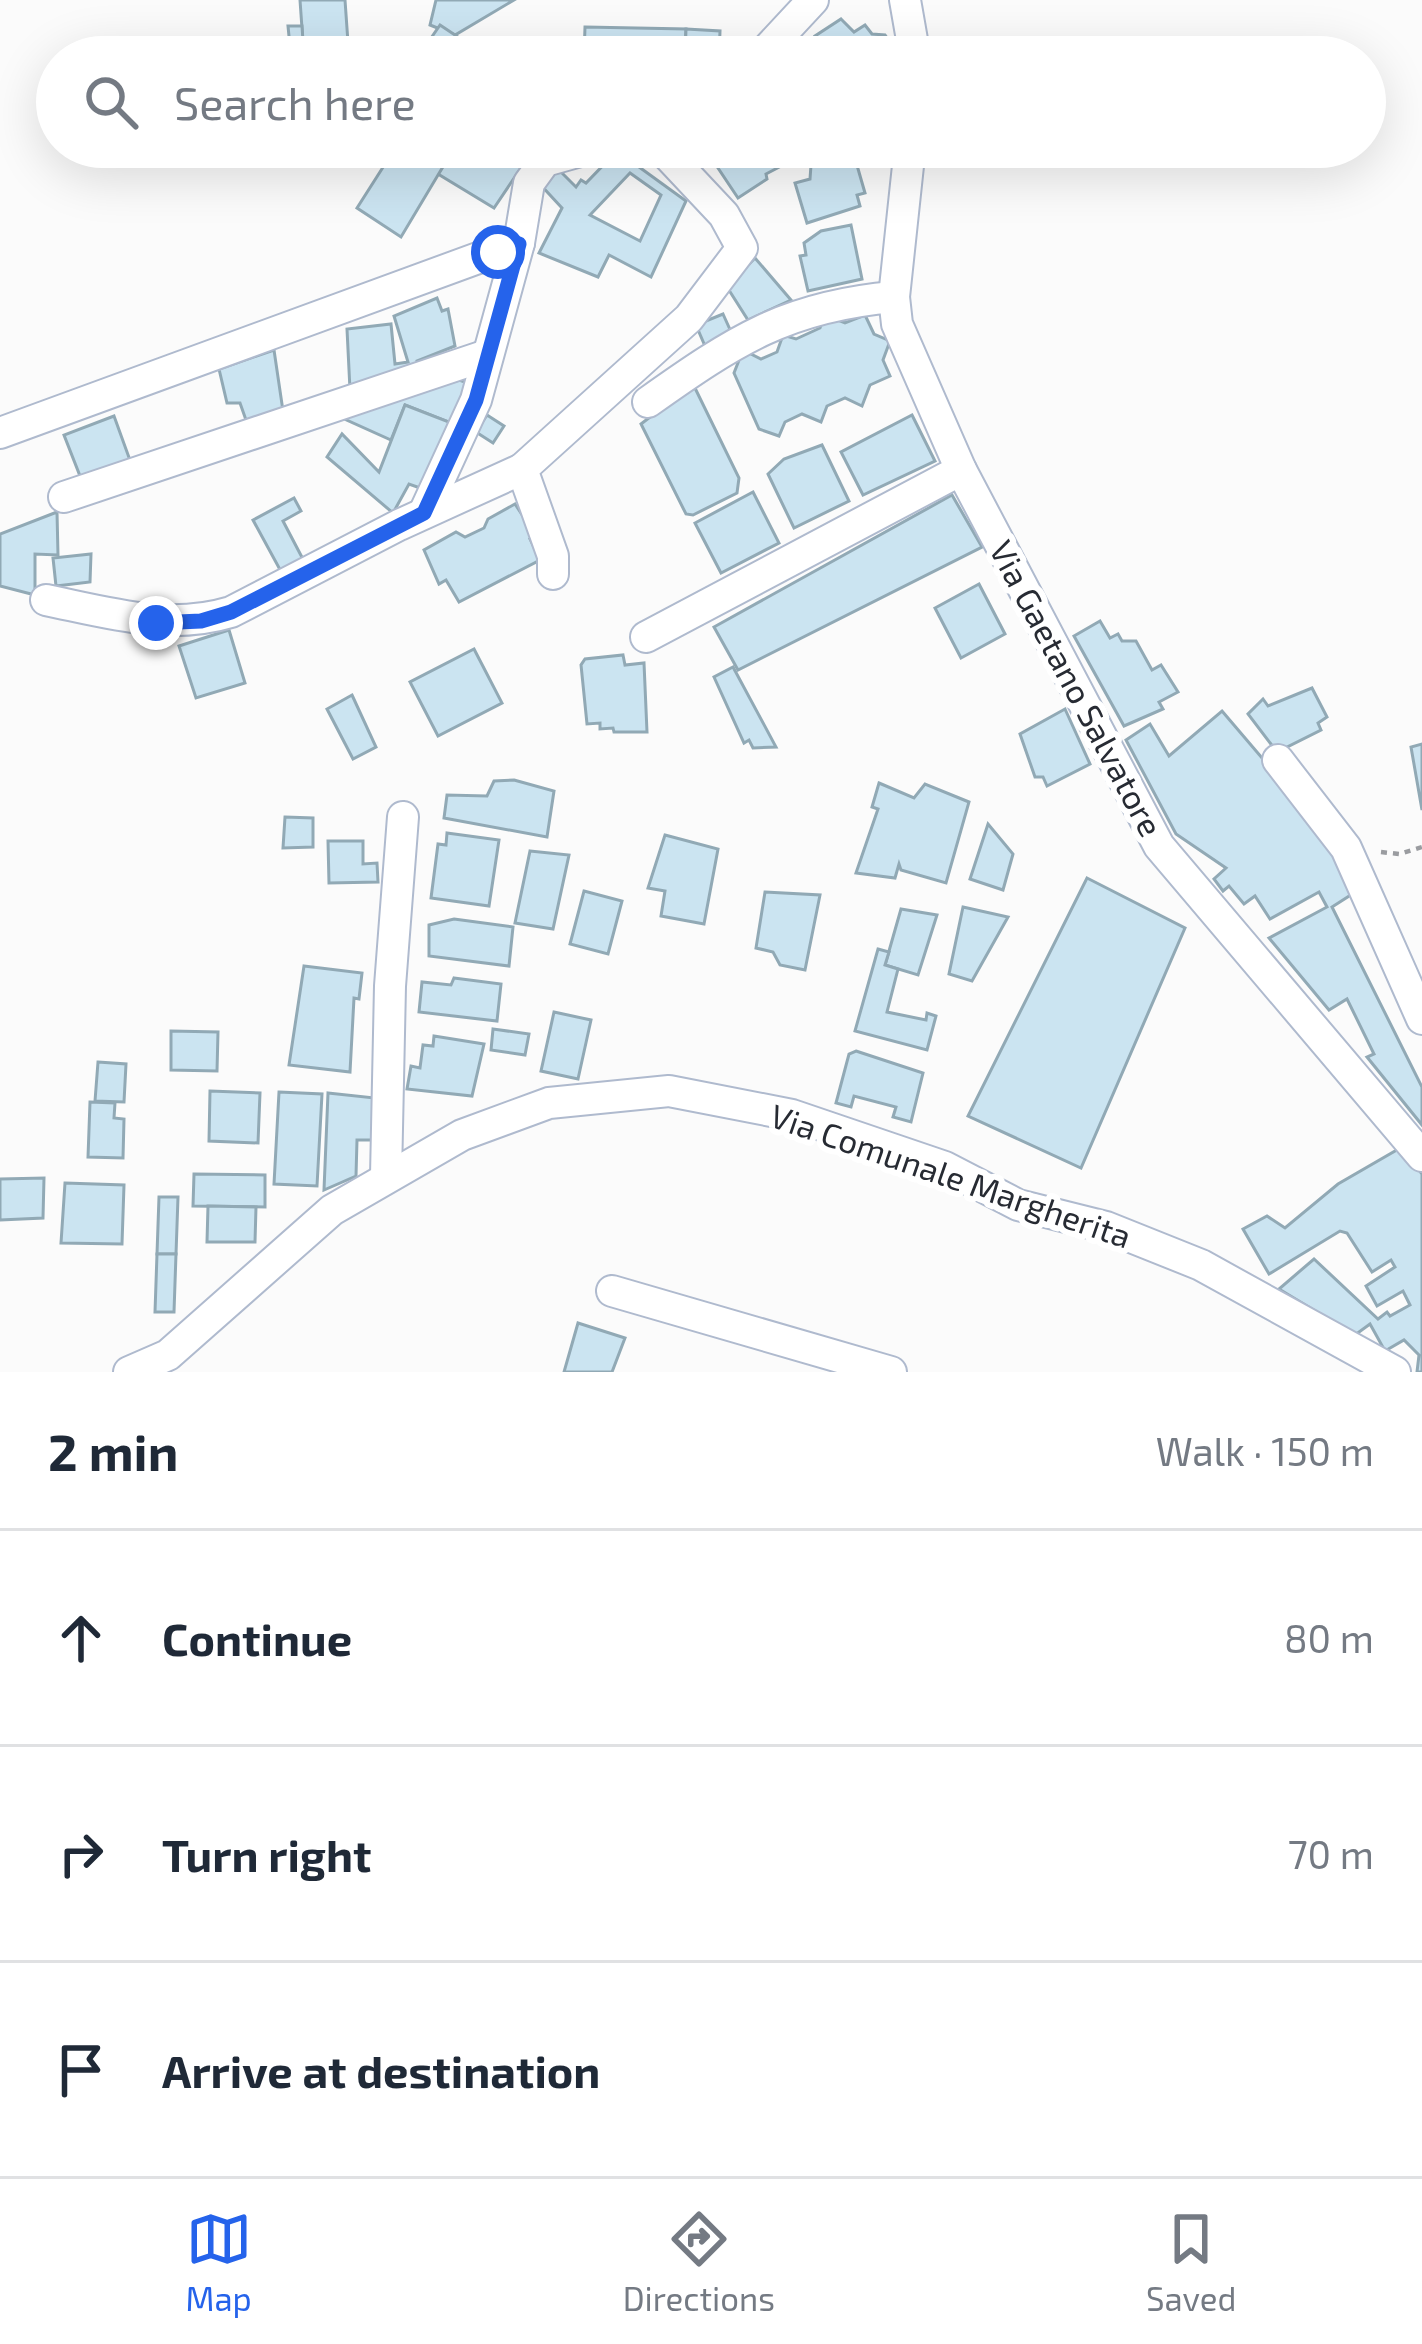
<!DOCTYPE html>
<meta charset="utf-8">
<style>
body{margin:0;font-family:"Exo 2",sans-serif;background:#f6f6f7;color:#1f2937}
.stop{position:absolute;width:36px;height:36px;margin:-27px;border:9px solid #2563eb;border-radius:50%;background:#fff}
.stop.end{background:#2563eb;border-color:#fff;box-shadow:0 3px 12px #0008}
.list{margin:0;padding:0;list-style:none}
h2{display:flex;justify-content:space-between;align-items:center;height:156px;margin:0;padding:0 48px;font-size:51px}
h2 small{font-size:39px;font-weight:400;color:#747a83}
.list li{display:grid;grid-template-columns:78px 1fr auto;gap:36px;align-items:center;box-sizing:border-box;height:216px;padding:0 48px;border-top:3px solid #e0e1e3}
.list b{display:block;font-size:45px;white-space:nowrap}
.list em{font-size:39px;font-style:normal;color:#747a83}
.icon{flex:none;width:66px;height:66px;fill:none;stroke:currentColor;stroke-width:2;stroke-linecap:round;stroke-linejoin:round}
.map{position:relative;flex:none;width:1422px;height:1372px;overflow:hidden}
.search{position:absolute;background:#fff;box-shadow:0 12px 48px #0002;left:36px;right:36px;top:36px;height:132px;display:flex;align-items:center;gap:30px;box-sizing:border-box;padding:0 42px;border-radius:66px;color:#747a83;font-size:45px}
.sheet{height:804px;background:#fff}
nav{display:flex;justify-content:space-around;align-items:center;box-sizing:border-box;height:168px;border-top:3px solid #e0e1e3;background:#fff;font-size:33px;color:#747a83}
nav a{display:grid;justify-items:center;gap:6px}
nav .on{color:#2563eb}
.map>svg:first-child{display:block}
.building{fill:#cbe4f1;stroke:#91a9b5;stroke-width:3;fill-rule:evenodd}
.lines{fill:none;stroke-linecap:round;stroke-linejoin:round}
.minor-casing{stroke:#afbace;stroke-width:34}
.path{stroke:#9a9ca0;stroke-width:4.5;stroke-dasharray:6 6;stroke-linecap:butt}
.minor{stroke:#fff;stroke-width:30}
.route{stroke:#2563eb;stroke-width:15}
.labels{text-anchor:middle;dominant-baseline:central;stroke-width:12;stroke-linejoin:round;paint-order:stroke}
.street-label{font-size:33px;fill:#272b33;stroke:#fff}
</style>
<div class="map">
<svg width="1422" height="1372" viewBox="0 0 1422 1372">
<rect width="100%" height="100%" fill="#fbfbfb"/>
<g class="building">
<path d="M300,0h45l4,57h-45z"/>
<path d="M436,0h78l-59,35 -25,-10z"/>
<path d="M841,19l13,13 11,-7 7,9 13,1 15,22h-71l-14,-21z"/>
<path d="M440,25l15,10 31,22h-68z"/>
<path d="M288,26h14l2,31h-13z"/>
<path d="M585,27l101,2 -1,28h-101z"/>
<path d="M686,29l34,2 -1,26h-34z"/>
<path d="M455,147h80l-41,61 -56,-34z"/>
<path d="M704,147h101l3,5 -42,22 1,5 -29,19z"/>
<path d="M838,147l14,1 13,45 -8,2 3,11 -53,17 -12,-40 15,-4 1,-14z"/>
<path d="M430,149l17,11 -46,77 -44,-29 37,-58 26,16z"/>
<path d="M617,151l69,50 -35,76 -42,-22 -11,22 -59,-24 23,-45 -24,-26 17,-16 21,21 5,-7 5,3zM630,173l31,22 -21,46 -50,-26z"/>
<path d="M851,225l11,54 -54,12 -8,-35 6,-1 -2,-12 17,-12z"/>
<path d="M755,258l36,42 -43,20 -21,-33z"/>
<path d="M437,298l5,13 6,-2 7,37 -38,15 2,16 -69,13 -3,-61 44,-5 4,40 13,-2 -14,-46z"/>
<path d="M723,314l9,20 -27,12 -9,-21z"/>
<path d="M825,315l20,8 20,-8 9,19 16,7 -7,19 7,16 -20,9 -8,21 -17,-8 -18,8 -6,16 -19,-8 -17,8 -6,14 -20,-7 -25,-56 9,-23 18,9 16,-7 6,-17 13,4 24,-11z"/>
<path d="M274,350l9,61 -37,9 -6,-17h-13l-8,-34z"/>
<path d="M459,380l15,5 -18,40 -51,-20 -14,35 -51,-23z"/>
<path d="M693,384l46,94 -2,15 -44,22 -7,-1 -45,-90z"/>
<path d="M405,405l44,17 -26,67 -14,-5 -16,29 -66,-56 15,-23 37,38z"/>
<path d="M487,415l17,11 -11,17 -17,-11z"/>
<path d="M912,415l23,46 -72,34 -22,-43z"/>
<path d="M114,416l17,47 -49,18 -18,-46z"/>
<path d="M822,445l27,56 -55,27 -26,-54 16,-15z"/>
<path d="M753,492l26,51 -58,30 -26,-50z"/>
<path d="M952,495l30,52 -244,123 -24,-43z"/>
<path d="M294,498l7,13 -18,10 23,44 -22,12 -31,-57z"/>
<path d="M515,504l21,32 -6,3 10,21 -81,42 -13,-22 -7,4 -15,-34 32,-18 9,5 19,-9 4,-9z"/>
<path d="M57,512l1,43 -23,-1v41l-35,-9v-52z"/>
<path d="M91,554l-1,28 -34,4 -3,-28z"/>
<path d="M979,584l26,50 -44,24 -26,-50z"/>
<path d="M1100,621l10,17 8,-4 4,7h14l16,29 9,-5 17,27 -19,10 4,7 -39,17 -50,-90z"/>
<path d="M229,630l16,53 -49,15 -17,-52z"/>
<path d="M474,649l28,54 -64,33 -28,-54z"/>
<path d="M623,655l2,10 19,-2 3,69h-33l-1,-4 -13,1v-6l-13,1 -6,-59 4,-6z"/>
<path d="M733,667l43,80 -23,1 -4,-8 -5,3 -30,-66z"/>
<path d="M1312,688l15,29 -9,6 3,7 -44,22 -29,-38 15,-15 5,7z"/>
<path d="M352,695l24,52 -23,12 -26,-50z"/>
<path d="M1065,709l25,55 -43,22 -4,-9h-8l-15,-43z"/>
<path d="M1222,711l52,61 86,117 -28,18 90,180v38l-55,-68 7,-3 -27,-55 -18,11 -60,-72 58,-31 -8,-15 -49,27 -15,-23 -11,8 -15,-18 -6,5 -9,-12 12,-11 -50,-34 -50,-94 24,-16 19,32z"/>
<path d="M1422,744v66l-11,-63z"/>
<path d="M514,780l40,11 -7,46 -103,-19 3,-23 40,1 7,-15z"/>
<path d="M879,783l35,15 11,-14 44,18 -23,81 -45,-13 -2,-6 -4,14 -39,-5 22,-64 -6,-2z"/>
<path d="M285,817l28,1v29l-30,1z"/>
<path d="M988,824l25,30 -10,36 -33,-11z"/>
<path d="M447,833l52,7 -10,66 -58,-8 7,-54 8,1z"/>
<path d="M665,835l53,14 -14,75 -43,-8 4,-25 -17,-3z"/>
<path d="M328,841h35v23l14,-1 1,19 -49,1z"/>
<path d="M530,851l39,4 -16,74 -38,-6z"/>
<path d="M1087,878l98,50 -104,240 -113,-52z"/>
<path d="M584,891l38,10 -14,53 -38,-10z"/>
<path d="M765,892l55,3 -15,75 -25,-5 -7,-13 -17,-4z"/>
<path d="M963,907l45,10 -36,64 -23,-7z"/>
<path d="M901,909l36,6 -19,60 -33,-10z"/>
<path d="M454,919l59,8 -4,39 -80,-10v-31z"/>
<path d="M878,949l11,3 -4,13 13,4 -11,43 39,8 1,-7 9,3 -9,34 -72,-19z"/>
<path d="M304,966l58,7 -3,26 -5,-1 -4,74 -61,-7z"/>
<path d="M454,978l47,6 -4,37 -78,-9 3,-30 29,3z"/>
<path d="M554,1012l37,8 -13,59 -37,-8z"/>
<path d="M493,1029l36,5 -4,21 -34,-5z"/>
<path d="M171,1031l47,1 -1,39 -46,-1z"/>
<path d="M434,1036l50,8 -12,52 -65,-7 4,-23 9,2 3,-23 10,1z"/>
<path d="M856,1051l67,22 -12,49 -18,-5 3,-10 -42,-11 -3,11 -15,-4 13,-49z"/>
<path d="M98,1062l28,2 -2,38 -29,-1z"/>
<path d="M210,1091l50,2 -2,50 -49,-2z"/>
<path d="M279,1092l43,2 -5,92 -43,-2z"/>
<path d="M328,1093l47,5 -2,42h-16l-1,36 -32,14z"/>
<path d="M90,1102l25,1 -1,15 10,1 -1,39 -35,-1z"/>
<path d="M1402,1147l20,27v198h-5l2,-17 -15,-15 -19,11 -15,-27 -15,11 -76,-46 35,-30 64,60 9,-7 3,4 20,-11 -7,-14 -26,15 -11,-20 29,-19 -4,-7 -19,12 -25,-39 -7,-2 -71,43 -26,-45 24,-13 18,12 53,-44z"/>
<path d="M194,1174l71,1v32l-72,-1z"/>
<path d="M44,1178l-1,40 -43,2v-41z"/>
<path d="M65,1183l59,2 -2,59 -61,-1z"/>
<path d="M159,1197h19l-2,57h-19z"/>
<path d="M208,1206l48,1 -1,35h-48z"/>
<path d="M157,1254h19l-2,58h-19z"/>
<path d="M578,1323l47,15 -13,34h-48z"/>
</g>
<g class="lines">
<g class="minor-casing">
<g id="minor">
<path d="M905,0l10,57"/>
<path d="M760,57l53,-57"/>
<path d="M910,147l-16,150 3,27 64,146 198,376 263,310"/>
<path d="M648,402c86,-61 139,-96 246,-105"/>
<path d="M0,433l519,-190"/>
<path d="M64,497l423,-142"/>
<path d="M424,513l52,-113 43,-157 10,-60 16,-22 50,-14"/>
<path d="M553,574v-18l-31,-87 167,-151 53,-70 -18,-33 -63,-67"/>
<path d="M46,600c63,13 122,31 185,12l168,-87 123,-56"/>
<path d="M646,637l315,-167"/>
<path d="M1278,760l68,88 76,171"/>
<path d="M386,1176l4,-190 13,-169"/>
<path d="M612,1291l279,81"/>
<path d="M129,1372l39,-17 164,-145 130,-75 87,-32 120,-12 123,24 153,52 73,38 88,22 95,38 194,107"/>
</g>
</g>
<path class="path" d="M1381,852l18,2 23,-7"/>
<use href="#minor" class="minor"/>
</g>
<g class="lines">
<path class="route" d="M156,623l45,-2 30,-9 193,-99 52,-113 43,-156 -21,8"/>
</g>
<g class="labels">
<g class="street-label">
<text transform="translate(1077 688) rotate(62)">Via Gaetano Salvatore</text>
<text transform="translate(951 1175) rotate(19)">Via Comunale Margherita</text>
</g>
</g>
</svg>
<div class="stop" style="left:498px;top:252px"></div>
<div class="stop end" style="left:156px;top:623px"></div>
<div class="search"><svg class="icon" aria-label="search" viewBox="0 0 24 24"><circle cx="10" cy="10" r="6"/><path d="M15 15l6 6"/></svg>Search here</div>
</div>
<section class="sheet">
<h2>2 min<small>Walk · 150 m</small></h2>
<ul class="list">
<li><svg class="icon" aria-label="ahead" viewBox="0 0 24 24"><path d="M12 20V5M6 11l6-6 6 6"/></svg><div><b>Continue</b></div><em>80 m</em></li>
<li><svg class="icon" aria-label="right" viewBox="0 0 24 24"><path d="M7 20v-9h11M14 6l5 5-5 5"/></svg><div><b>Turn right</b></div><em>70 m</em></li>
<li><svg class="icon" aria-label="arrive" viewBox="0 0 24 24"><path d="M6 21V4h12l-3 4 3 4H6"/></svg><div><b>Arrive at destination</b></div></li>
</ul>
</section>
<nav>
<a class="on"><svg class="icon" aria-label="map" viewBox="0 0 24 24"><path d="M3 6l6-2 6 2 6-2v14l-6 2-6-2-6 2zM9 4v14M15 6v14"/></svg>Map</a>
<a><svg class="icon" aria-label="directions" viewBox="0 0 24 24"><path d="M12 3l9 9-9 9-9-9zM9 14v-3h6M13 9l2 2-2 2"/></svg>Directions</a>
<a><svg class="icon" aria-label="saved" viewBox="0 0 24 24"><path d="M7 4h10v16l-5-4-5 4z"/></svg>Saved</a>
</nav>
